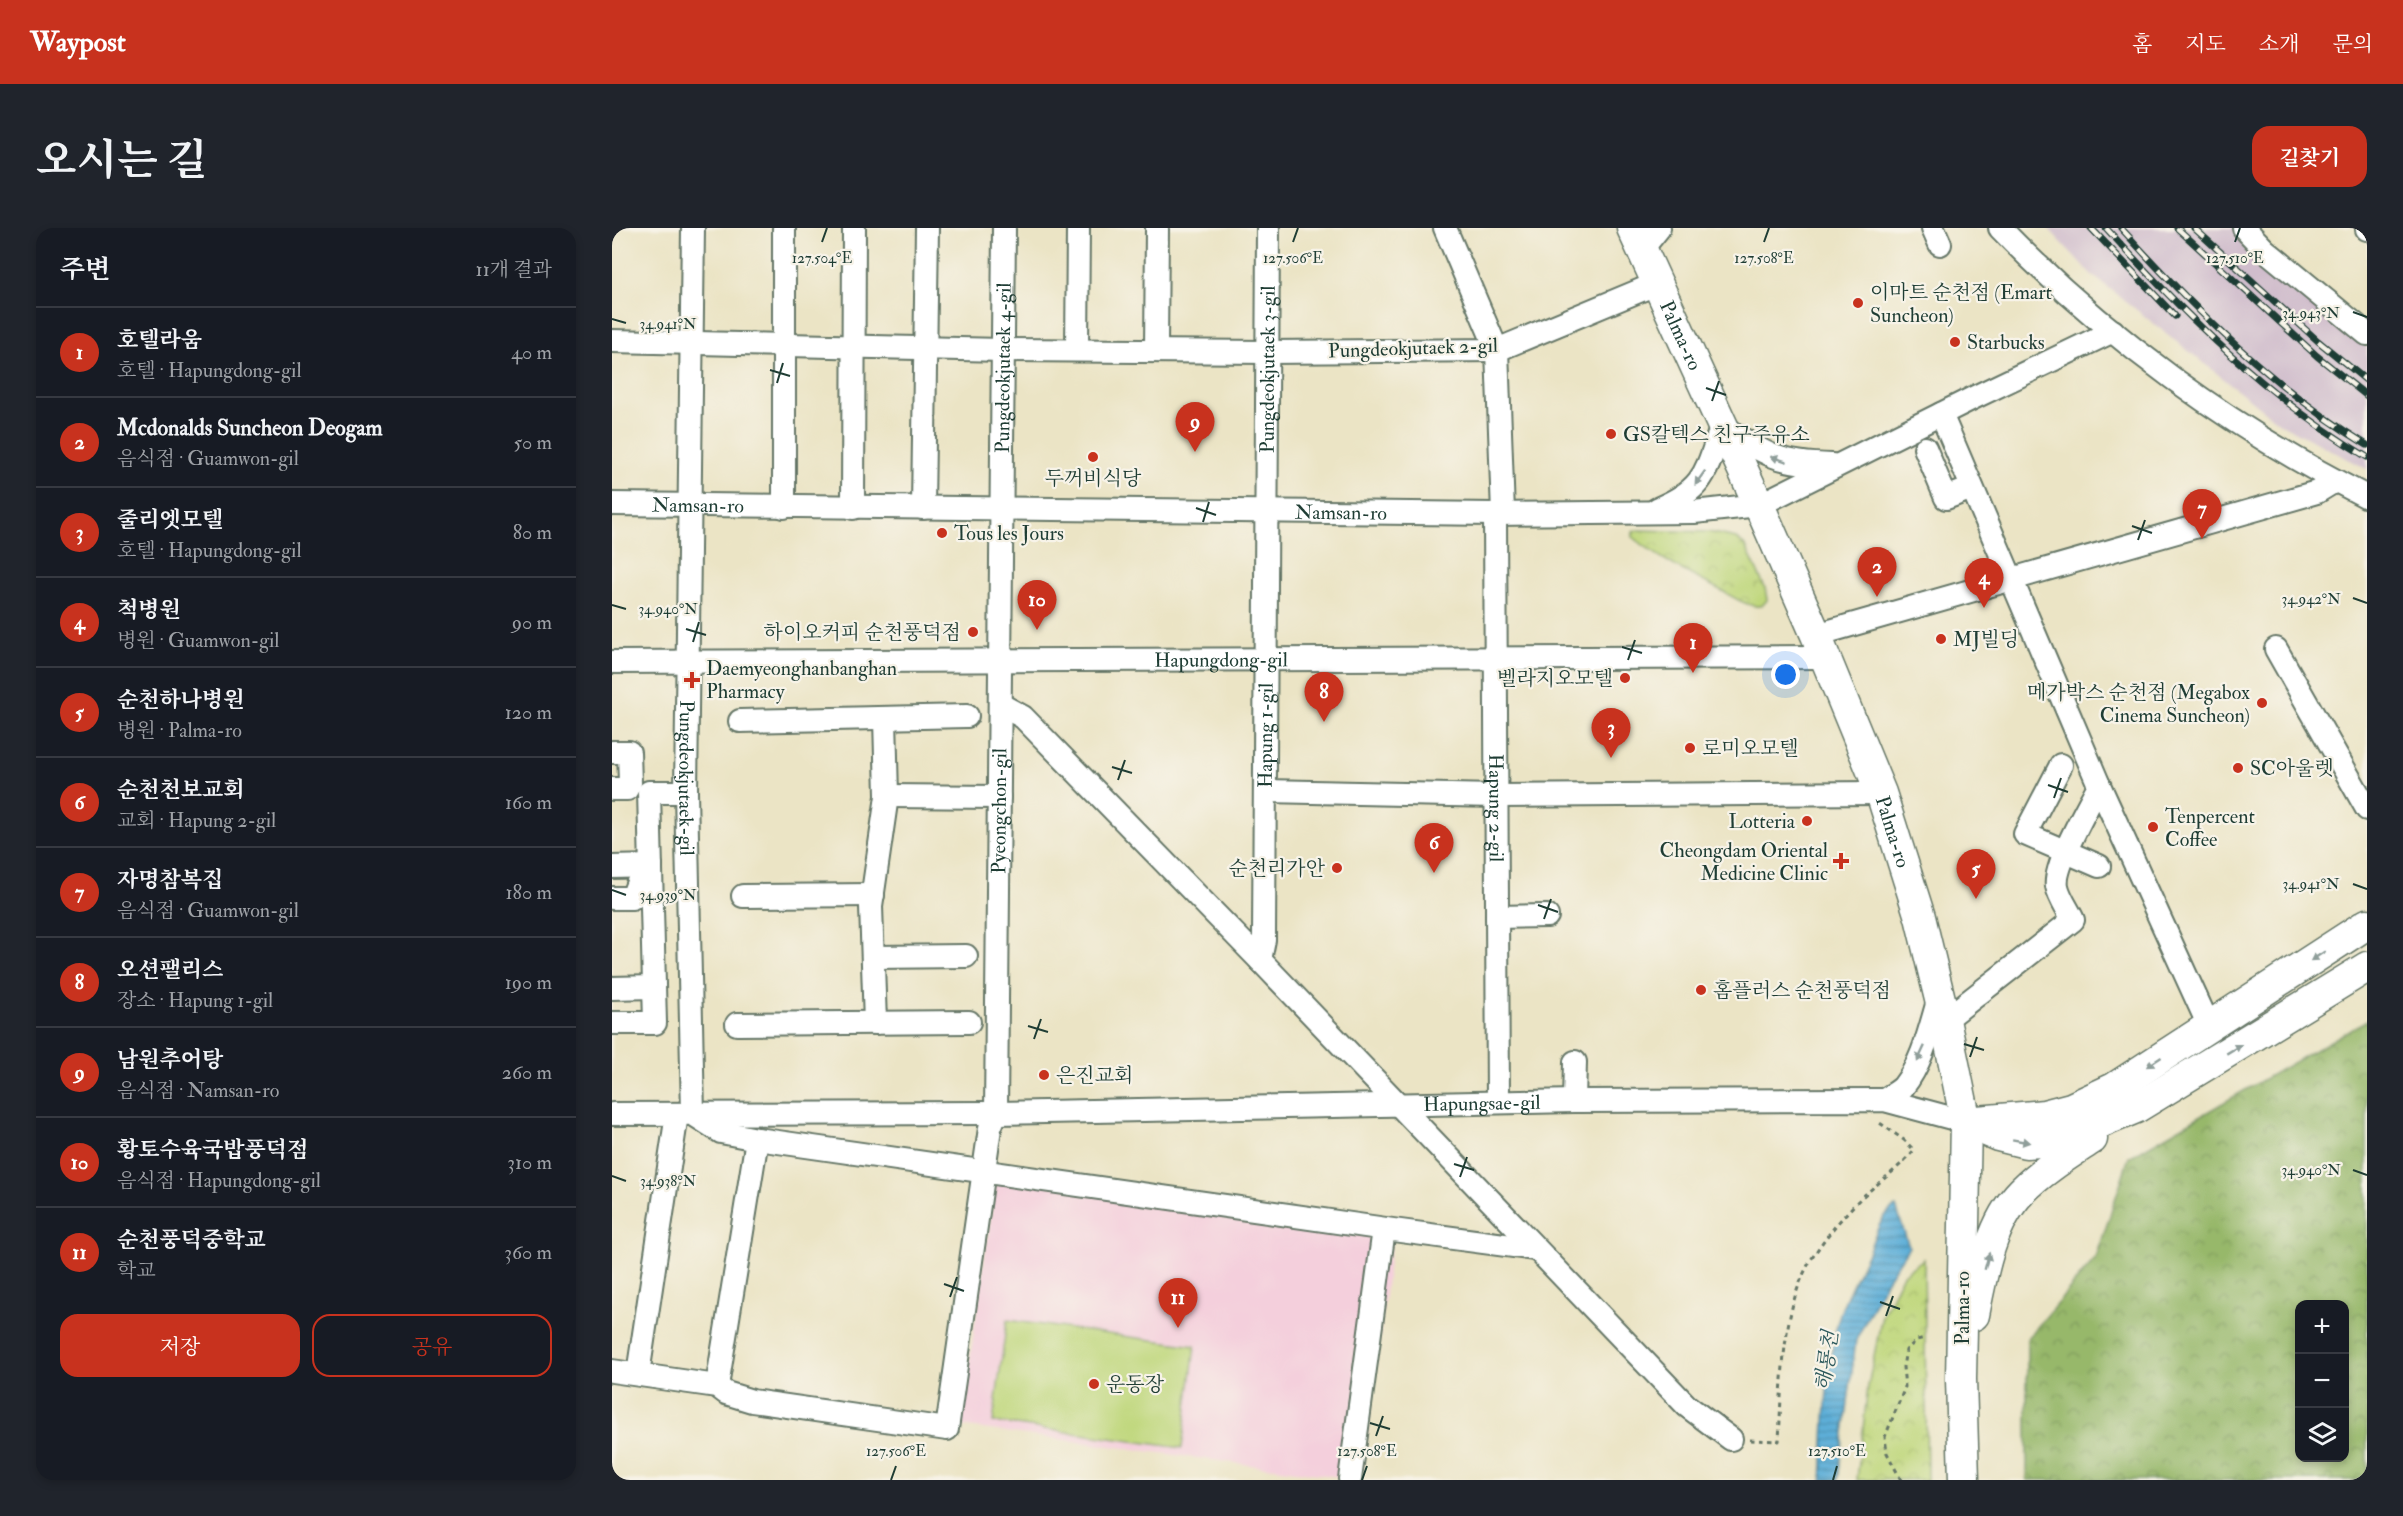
<!DOCTYPE html>
<html lang="ko">
<meta charset="utf-8">
<style>
body{margin:0;font-family:"IM FELL Double Pica","Noto Serif KR",serif;background:#20242c;color:#f1f3f6}
.controls{position:absolute;right:18px;bottom:18px;display:grid;overflow:hidden;border-radius:12px;box-shadow:0 3px 9px #0003}
.controls button{width:54px;height:54px;display:grid;place-items:center;padding:0;border:0;border-bottom:2px solid #363941;background:#171b24;color:#f1f3f6;font:30px sans-serif}
.you{position:absolute;left:1174px;top:447px;width:21px;height:21px;margin:-15px;border:4px solid #fff;border-radius:50%;background:#1a73e8;box-shadow:0 0 0 9px #1a73e833}
.badge{display:grid;place-items:center;width:39px;height:39px;border-radius:50%;background:#c8321e;color:#fff;font-size:20px;font-weight:700}
.pin{position:absolute;translate:-50% -50px;filter:drop-shadow(0 2px 3px #0008)}
.pin::after{content:'';position:absolute;top:32px;width:21px;height:18px;background:inherit;clip-path:polygon(0 0,100% 0,50% 100%)}
.list{margin:0;padding:0;list-style:none}
h2{display:flex;justify-content:space-between;align-items:center;height:78px;margin:0;padding:0 24px;font-size:26px}
h2 small{font-size:20px;font-weight:400;color:#9ea1a6}
.list li{display:grid;grid-template-columns:39px 1fr auto;gap:18px;align-items:center;box-sizing:border-box;height:90px;padding:0 24px;border-top:2px solid #363941}
.list b{display:block;font-size:22px;white-space:nowrap}
.list p{margin:0;font-size:20px;white-space:nowrap;color:#9ea1a6}
.list em{font-size:20px;font-style:normal;color:#9ea1a6}
.actions{display:flex;gap:12px;padding:18px 24px}
.actions a{flex:1;padding:14px 0;border:2px solid #c8321e;border-radius:18px;text-align:center;font-size:21px;color:#c8321e}
.actions .main{background:#c8321e;color:#fff}
.icon{flex:none;width:33px;height:33px;fill:none;stroke:currentColor;stroke-width:2;stroke-linecap:round;stroke-linejoin:round}
.map{position:relative;flex:none;width:1755px;height:1252px;overflow:hidden;border-radius:18px}
header{display:flex;align-items:center;gap:36px;box-sizing:border-box;height:84px;padding:0 30px;background:#c8321e;color:#fff}
header strong{font-size:28px}
nav{display:flex;gap:33px;margin-inline-start:auto;font-size:21px}
.intro{display:flex;align-items:center;justify-content:space-between;box-sizing:border-box;height:144px;padding:0 36px}
h1{margin:0;font-size:42px}
.button{padding:15px 27px;border-radius:18px;background:#c8321e;color:#fff;font-size:21px;font-weight:700}
main{display:flex;gap:36px;padding:0 36px}
aside{flex:1;background:#171b24;border-radius:18px;box-shadow:0 3px 9px #0003}
.map>svg:first-child{display:block}
.built{fill:#f4cfdc}
.railway{fill:#d0bdcc}
.forest{fill:url(#forest-crowns);stroke:#5b7a50;stroke-width:1.5;fill-rule:evenodd}
.park{fill:url(#park-crowns);stroke:#6f8a58;stroke-width:1.5}
.garden{fill:#bfd77b;stroke:#6f8a58;stroke-width:1.5}
.water{fill:url(#water-rules);stroke:#3e7686;stroke-width:1.5}
.lines{fill:none;stroke-linecap:round;stroke-linejoin:round}
.minor-casing{stroke:#667767;stroke-width:26}
.major-casing{stroke:#667767;stroke-width:33}
.path{stroke:#667767;stroke-width:3;stroke-dasharray:4.5 4.5;stroke-linecap:butt}
.minor{stroke:#fff;stroke-width:22}
.major{stroke:#fff;stroke-width:30}
.rail-casing{stroke:#1f3d34;stroke-width:7}
.rail{stroke:#f7f3e8;stroke-width:4.5;stroke-dasharray:14;stroke-linecap:butt}
.oneway{fill:#8f9e9a}
.ticks{fill:none;stroke:#1f3d34;stroke-width:2}
.poi-dot{fill:#c8321e;stroke:#f7f3e8;stroke-width:2}
.labels{text-anchor:middle;dominant-baseline:central;stroke-width:4.5;stroke-linejoin:round;paint-order:stroke}
.poi-label{font-size:20px;fill:#1f3d34;stroke:#f7f3e8;text-anchor:start}
.street-label{font-size:20px;fill:#1f3d34;stroke:#f7f3e8}
.water-label{font-size:21px;font-style:italic;fill:#2e5a5d;stroke:#f7f3e8}
.ticks-label{font-size:15px;text-anchor:middle;fill:#1f3d34;stroke:#f7f3e8;stroke-width:4.5;stroke-linejoin:round;paint-order:stroke}
</style>
<header>
<strong>Waypost</strong>
<nav><a>홈</a><a>지도</a><a>소개</a><a>문의</a></nav>
</header>
<div class="intro"><h1>오시는 길</h1><a class="button">길찾기</a></div>
<main>
<aside>
<h2>주변<small>11개 결과</small></h2>
<ul class="list">
<li><span class="badge">1</span><div><b>호텔라움</b><p>호텔 · Hapungdong-gil</p></div><em>40 m</em></li>
<li><span class="badge">2</span><div><b>Mcdonalds Suncheon Deogam</b><p>음식점 · Guamwon-gil</p></div><em>50 m</em></li>
<li><span class="badge">3</span><div><b>줄리엣모텔</b><p>호텔 · Hapungdong-gil</p></div><em>80 m</em></li>
<li><span class="badge">4</span><div><b>척병원</b><p>병원 · Guamwon-gil</p></div><em>90 m</em></li>
<li><span class="badge">5</span><div><b>순천하나병원</b><p>병원 · Palma-ro</p></div><em>120 m</em></li>
<li><span class="badge">6</span><div><b>순천천보교회</b><p>교회 · Hapung 2-gil</p></div><em>160 m</em></li>
<li><span class="badge">7</span><div><b>자명참복집</b><p>음식점 · Guamwon-gil</p></div><em>180 m</em></li>
<li><span class="badge">8</span><div><b>오션팰리스</b><p>장소 · Hapung 1-gil</p></div><em>190 m</em></li>
<li><span class="badge">9</span><div><b>남원추어탕</b><p>음식점 · Namsan-ro</p></div><em>260 m</em></li>
<li><span class="badge">10</span><div><b>황토수육국밥풍덕점</b><p>음식점 · Hapungdong-gil</p></div><em>310 m</em></li>
<li><span class="badge">11</span><div><b>순천풍덕중학교</b><p>학교</p></div><em>360 m</em></li>
</ul>
<div class="actions"><a class="main">저장</a><a>공유</a></div>
</aside>
<div class="map">
<svg width="1755" height="1252" viewBox="0 0 1755 1252">
<defs>
<pattern id="forest-crowns" width="20" height="18" patternUnits="userSpaceOnUse" patternTransform="scale(1.5)"><rect width="20" height="18" fill="#97b86b"/><path d="M2 6a3 3 0 1 1 6 0M12 15a3 3 0 1 1 6 0" fill="none" stroke="#7b9759"/></pattern>
<pattern id="park-crowns" width="20" height="18" patternUnits="userSpaceOnUse" patternTransform="scale(1.5)"><rect width="20" height="18" fill="#bfd77b"/><path d="M2 6a3 3 0 1 1 6 0M12 15a3 3 0 1 1 6 0" fill="none" stroke="#a4b96b"/></pattern>
<pattern id="water-rules" width="6" height="5" patternUnits="userSpaceOnUse" patternTransform="scale(1.5)"><rect width="6" height="5" fill="#5dafd8"/><path d="M0 2.5h6" fill="none" stroke="#4c90b0"/></pattern>
</defs>
<rect width="100%" height="100%" fill="#f7f3e8"/>
<filter id="ink" filterUnits="userSpaceOnUse"><feTurbulence type="fractalNoise" baseFrequency=".0167" numOctaves="2"/><feDisplacementMap in="SourceGraphic" scale="12" xChannelSelector="R" yChannelSelector="G"/><feConvolveMatrix kernelMatrix="1 2 1 2 8 2 1 2 1" color-interpolation-filters="sRGB"/></filter>
<filter id="wash" filterUnits="userSpaceOnUse"><feTurbulence type="fractalNoise" baseFrequency=".008" numOctaves="4" result="noise"/><feDisplacementMap in="SourceGraphic" scale="24" xChannelSelector="R" yChannelSelector="G"/><feGaussianBlur stdDeviation="1.35" result="paint"/><feColorMatrix in="noise" values="0 0 0 0 0 0 0 0 0 0 0 0 0 0 0 0 0 1.4 0 .05"/><feComposite in="paint" operator="in"/></filter>
<g filter="url(#wash)">
<rect width="100%" height="100%" fill="#ebe4c5"/>
<path class="built" d="M385,945l396,57 -31,250 -402,-54z"/>
<path class="railway" d="M1436,0h195l124,112v129l-86,-45 -190,-150z"/>
<path class="forest" d="M1755,792v460h-340v-141l69,-81 33,-101zM1688,1076h44v154h-44z"/>
<g class="park">
<path d="M1025,302l71,2 28,6 10,9 19,41 2,12c-3,4 -5,7 -11,6 -12,-1 -24,-10 -34,-15 -31,-16 -63,-32 -89,-54v-5z"/>
<path d="M1312,1031l3,221h-70l11,-94 14,-70 21,-42z"/>
</g>
<path class="garden" d="M395,1092l188,26 -13,102 -189,-26z"/>
<path class="water" d="M1284,979l13,40 -24,36 -29,57 -18,140h-16c3,-50 3,-102 14,-151 6,-29 22,-54 34,-81 5,-13 13,-37 26,-41z"/>
</g>
<g filter="url(#ink)">
<g class="lines">
<g class="minor-casing">
<g id="minor">
<path id="s1" d="M81,0l-7,564 7,322"/>
<path d="M172,0v279"/>
<path d="M833,0l52,122 6,163"/>
<path d="M1321,0l7,16"/>
<path d="M1388,0c105,109 232,201 367,269"/>
<path d="M1632,0l21,22 102,84"/>
<path d="M1755,0v1"/>
<path d="M1030,21l17,-21"/>
<path d="M0,113l391,9 266,2 228,-2 161,-67"/>
<path d="M465,122l1,-122"/>
<path d="M544,122l1,-122"/>
<path d="M1329,186l158,371 110,241"/>
<path d="M1313,220l21,50 26,-10"/>
<path id="s2" d="M0,276l883,10 199,-2 65,-7 216,-108 138,-66"/>
<path d="M241,280l1,-280"/>
<path d="M311,280l4,-280"/>
<path d="M1045,281c49,-20 49,-38 65,-84 42,30 58,39 110,40"/>
<path id="s3" d="M883,286l3,588"/>
<path d="M1204,407l501,-143 18,-11"/>
<path d="M1664,421l91,160"/>
<path id="s4" d="M0,434l1213,-5"/>
<path d="M389,477l22,12 237,243 427,446 44,33"/>
<path d="M128,493l227,-5"/>
<path d="M0,524h17l1,31 -3,6h-15"/>
<path d="M1449,537l-36,69 74,32"/>
<path d="M654,563l230,5 385,-3"/>
<path d="M275,568l112,1"/>
<path d="M0,639l39,-1"/>
<path d="M131,668l130,-1"/>
<path d="M0,670h20l6,-16 13,-16"/>
<path d="M885,689l50,-1"/>
<path d="M261,729l93,-1"/>
<path id="s5" d="M648,732l4,-20 4,-712"/>
<path d="M0,760l42,-1"/>
<path d="M1333,792l128,-100c-5,-11 -14,-23 -16,-34 -4,-20 32,-81 42,-101"/>
<path d="M0,795h43l-6,-231h37"/>
<path d="M263,795l-4,-117 16,-110 -2,-78"/>
<path d="M125,796l232,-2"/>
<path d="M1272,872c6,-4 14,-8 19,-13 20,-25 27,-59 36,-89"/>
<path d="M962,873l1,-39"/>
<path id="s6" d="M0,886l384,-1 578,-12 310,-1 82,22"/>
<path d="M81,886l28,18 36,7 636,91 142,19"/>
<path id="s7" d="M0,1143l105,15 9,7 26,8 195,28 43,-301 6,-15 8,-885"/>
<path d="M26,1146l39,-260"/>
<path d="M105,1158l40,-247"/>
<path d="M738,1251l34,-250"/>
</g>
</g>
<g class="major-casing">
<g id="major">
<path id="s8" d="M1020,0l127,277 57,130 65,158 39,124 25,103 21,102 -5,257 3,101"/>
<path d="M1354,894l78,-7 27,-7 43,-20 253,-164"/>
<path d="M1362,898l24,10 28,7 31,-2 79,-33 231,-141"/>
<path d="M1362,1087c8,-41 17,-93 48,-124 20,-20 46,-36 70,-52"/>
</g>
</g>
<g class="path">
<path d="M1138,1212l29,1c3,-56 2,-126 29,-176 13,-23 30,-43 48,-62 18,-18 41,-32 58,-53l-10,-10 -27,-19"/>
<path d="M1289,1252l-14,-27 -2,-16 20,-50 -2,-20 3,-17 11,-10 8,-2"/>
</g>
<use href="#minor" class="minor"/>
<use href="#major" class="major"/>
<g class="rail-casing">
<g id="rail">
<path d="M1479,0l84,88"/>
<path d="M1494,0c77,85 161,170 261,229"/>
<path d="M1509,0c73,81 152,160 246,217"/>
<path d="M1565,0l140,128 50,40"/>
<path d="M1582,0l124,113 49,40"/>
</g>
</g>
<use href="#rail" class="rail"/>
</g>
<defs><path id="oneway-solid" d="M-6-.8H1V-3.2L6.5 0L1 3.2V.8H-6Z" transform="scale(1.5)"/></defs>
<g class="oneway">
<use href="#oneway-solid" transform="translate(1167 231) rotate(-162)"/>
<use href="#oneway-solid" transform="translate(1088 250) rotate(125)"/>
<use href="#oneway-solid" transform="translate(1706 728) rotate(147)"/>
<use href="#oneway-solid" transform="translate(1622 821) rotate(-31)"/>
<use href="#oneway-solid" transform="translate(1309 826) rotate(115)"/>
<use href="#oneway-solid" transform="translate(1542 834) rotate(147)"/>
<use href="#oneway-solid" transform="translate(1409 913) rotate(10)"/>
<use href="#oneway-solid" transform="translate(1375 1033) rotate(-75)"/>
</g>
</g>
<path class="ticks" d="M210,14l5,-14M681,14l5,-14M1152,14l5,-14M1623,14l5,-14M1741,84l14,5M0,91l14,4M158,142l20,6M165,155l6,-20M1094,160l20,7M1100,173l7,-20M584,280l20,7M591,294l6,-20M1520,298l20,7M1526,312l7,-20M1741,370l14,5M0,377l14,4M74,401l20,6M81,414l6,-20M1010,419l20,6M1016,432l7,-20M500,539l20,6M506,552l7,-20M1436,557l20,7M1442,570l7,-20M1741,656l14,5M0,662l14,5M926,677l20,7M932,691l7,-20M416,798l20,6M422,811l7,-20M1352,816l20,6M1358,829l7,-20M842,936l20,6M1741,942l14,5M0,948l14,5M848,949l7,-20M332,1056l20,7M338,1069l7,-20M1268,1074l20,7M1274,1088l7,-20M758,1195l20,6M764,1208l7,-20M279,1252l5,-14M750,1252l5,-14M1221,1252l4,-14"/>
<g class="poi-dot">
<circle cx="1246" cy="75" r="6"/>
<circle cx="1343" cy="114" r="6"/>
<circle cx="999" cy="206" r="6"/>
<circle cx="481" cy="229" r="6"/>
<circle cx="330" cy="305" r="6"/>
<circle cx="361" cy="404" r="6"/>
<circle cx="1329" cy="411" r="6"/>
<circle cx="1013" cy="450" r="6"/>
<path d="M77 443h6v6h6v6h-6v6h-6v-6h-6v-6h6z"/>
<circle cx="1650" cy="475" r="6"/>
<circle cx="1078" cy="520" r="6"/>
<circle cx="1626" cy="540" r="6"/>
<circle cx="1195" cy="593" r="6"/>
<circle cx="1541" cy="599" r="6"/>
<path d="M1226 624h6v6h6v6h-6v6h-6v-6h-6v-6h6z"/>
<circle cx="725" cy="640" r="6"/>
<circle cx="1089" cy="762" r="6"/>
<circle cx="432" cy="847" r="6"/>
<circle cx="482" cy="1156" r="6"/>
</g>
<g class="labels">
<g class="poi-label">
<text x="1258" y="64">이마트 순천점 (Emart<tspan x="1258" dy="23">Suncheon)</tspan></text>
<text x="1355" y="114">Starbucks</text>
<text x="1011" y="206">GS칼텍스 친구주유소</text>
<text x="481" y="250" text-anchor="middle">두꺼비식당</text>
<text x="342" y="305">Tous les Jours</text>
<text x="349" y="404" text-anchor="end">하이오커피 순천풍덕점</text>
<text x="1341" y="411">MJ빌딩</text>
<text x="94" y="440">Daemyeonghanbanghan<tspan x="94" dy="23">Pharmacy</tspan></text>
<text x="1001" y="450" text-anchor="end">벨라지오모텔</text>
<text x="1638" y="464" text-anchor="end">메가박스 순천점 (Megabox<tspan x="1638" dy="23">Cinema Suncheon)</tspan></text>
<text x="1090" y="520">로미오모텔</text>
<text x="1638" y="540">SC아울렛</text>
<text x="1553" y="588">Tenpercent<tspan x="1553" dy="23">Coffee</tspan></text>
<text x="1183" y="593" text-anchor="end">Lotteria</text>
<text x="1216" y="622" text-anchor="end">Cheongdam Oriental<tspan x="1216" dy="23">Medicine Clinic</tspan></text>
<text x="713" y="640" text-anchor="end">순천리가안</text>
<text x="1101" y="762">홈플러스 순천풍덕점</text>
<text x="444" y="847">은진교회</text>
<text x="494" y="1156">운동장</text>
</g>
<g class="street-label">
<text stroke="none"><textPath href="#s8" startOffset="118">Palma-ro</textPath></text>
<text transform="translate(801 120) rotate(-2)">Pungdeokjutaek 2-gil</text>
<text stroke="none"><textPath href="#s7" startOffset="1407">Pungdeokjutaek 4-gil</textPath></text>
<text stroke="none"><textPath href="#s5" startOffset="591">Pungdeokjutaek 3-gil</textPath></text>
<text stroke="none"><textPath href="#s2" startOffset="86">Namsan-ro</textPath></text>
<text stroke="none"><textPath href="#s2" startOffset="729">Namsan-ro</textPath></text>
<text stroke="none"><textPath href="#s4" startOffset="609">Hapungdong-gil</textPath></text>
<text stroke="none"><textPath href="#s5" startOffset="225">Hapung 1-gil</textPath></text>
<text stroke="none"><textPath href="#s1" startOffset="550">Pungdeokjutaek-gil</textPath></text>
<text stroke="none"><textPath href="#s3" startOffset="294">Hapung 2-gil</textPath></text>
<text stroke="none"><textPath href="#s7" startOffset="964">Pyeongchon-gil</textPath></text>
<text stroke="none"><textPath href="#s8" startOffset="658">Palma-ro</textPath></text>
<text stroke="none"><textPath href="#s6" startOffset="870">Hapungsae-gil</textPath></text>
<text transform="translate(1350 1080) rotate(-90)">Palma-ro</text>
</g>
<g class="water-label">
<text transform="translate(1215 1133) rotate(-82)">해룡천</text>
</g>
</g>
<g class="ticks-label">
<text x="210" y="35">127.504°E</text>
<text x="681" y="35">127.506°E</text>
<text x="1152" y="35">127.508°E</text>
<text x="1623" y="35">127.510°E</text>
<text x="1699" y="90">34.943°N</text>
<text x="56" y="101">34.941°N</text>
<text x="1699" y="376">34.942°N</text>
<text x="56" y="386">34.940°N</text>
<text x="1699" y="661">34.941°N</text>
<text x="56" y="672">34.939°N</text>
<text x="1699" y="947">34.940°N</text>
<text x="56" y="958">34.938°N</text>
<text x="284" y="1228">127.506°E</text>
<text x="755" y="1228">127.508°E</text>
<text x="1225" y="1228">127.510°E</text>
</g>
</svg>
<div class="controls">
<button>+</button>
<button>−</button>
<button><svg class="icon" aria-label="layers" viewBox="0 0 24 24"><path d="M12 4l9 5-9 5-9-5zM3 14l9 5 9-5"/></svg></button>
</div>
<div class="you"></div>
<div class="pin badge" style="left:1081px;top:445px">1</div>
<div class="pin badge" style="left:1265px;top:369px">2</div>
<div class="pin badge" style="left:999px;top:530px">3</div>
<div class="pin badge" style="left:1372px;top:380px">4</div>
<div class="pin badge" style="left:1364px;top:671px">5</div>
<div class="pin badge" style="left:822px;top:645px">6</div>
<div class="pin badge" style="left:1590px;top:311px">7</div>
<div class="pin badge" style="left:712px;top:494px">8</div>
<div class="pin badge" style="left:583px;top:224px">9</div>
<div class="pin badge" style="left:425px;top:402px">10</div>
<div class="pin badge" style="left:566px;top:1100px">11</div>
</div>
</main>
